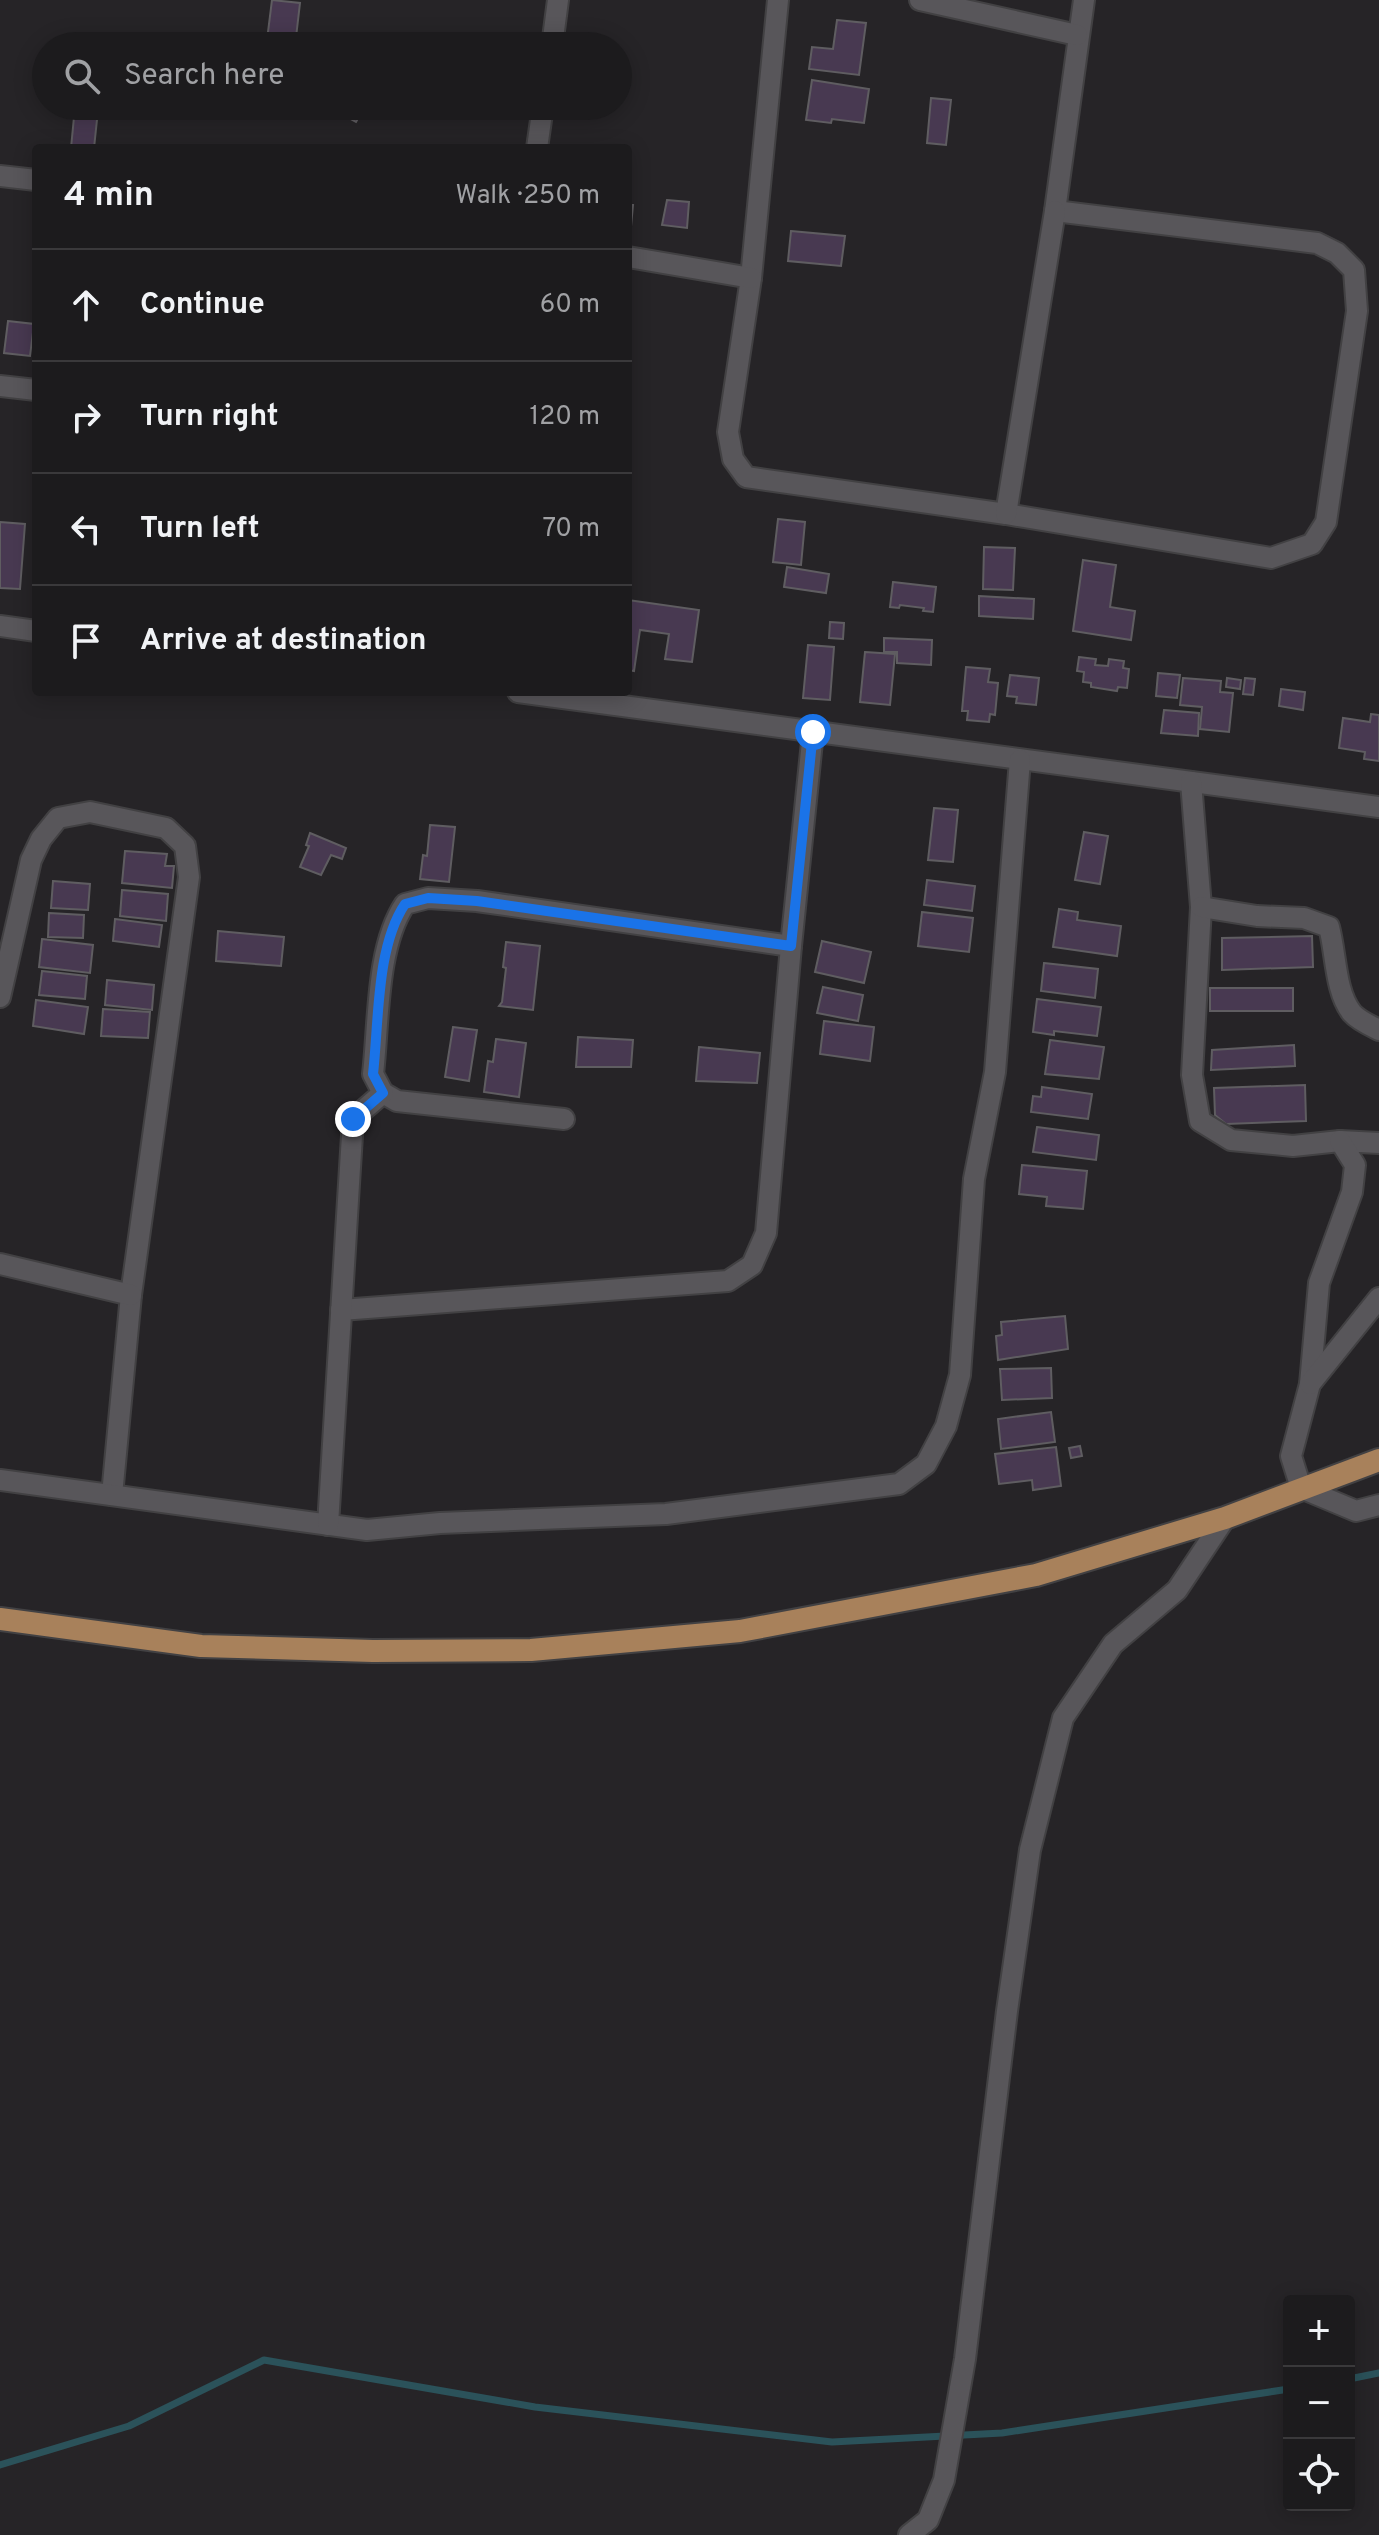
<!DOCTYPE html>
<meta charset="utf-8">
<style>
body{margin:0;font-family:Overpass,sans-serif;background:#252426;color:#f1f3f6}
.controls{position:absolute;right:24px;bottom:24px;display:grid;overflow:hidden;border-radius:8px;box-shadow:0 4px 20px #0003}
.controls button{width:72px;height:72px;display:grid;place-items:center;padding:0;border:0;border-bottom:2px solid #3a393b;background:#1c1b1d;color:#f1f3f6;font:40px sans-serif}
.stop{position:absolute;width:24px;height:24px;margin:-18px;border:6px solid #1a73e8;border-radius:50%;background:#fff}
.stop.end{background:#1a73e8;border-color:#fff;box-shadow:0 2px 8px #0008}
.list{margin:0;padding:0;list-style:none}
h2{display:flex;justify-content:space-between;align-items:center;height:104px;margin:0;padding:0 32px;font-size:34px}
h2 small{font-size:26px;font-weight:400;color:#a0a1a4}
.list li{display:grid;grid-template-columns:52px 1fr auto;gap:24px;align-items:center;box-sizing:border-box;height:112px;padding:0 32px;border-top:2px solid #3a393b}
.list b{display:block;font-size:30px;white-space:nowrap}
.list em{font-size:26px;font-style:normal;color:#a0a1a4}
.icon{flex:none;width:44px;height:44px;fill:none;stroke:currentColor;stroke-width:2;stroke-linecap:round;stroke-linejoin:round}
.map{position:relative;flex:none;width:1379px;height:2535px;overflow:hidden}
.search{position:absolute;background:#1c1b1d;box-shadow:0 4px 20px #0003;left:32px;top:32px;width:600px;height:88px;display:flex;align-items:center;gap:20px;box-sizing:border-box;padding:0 28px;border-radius:44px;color:#a0a1a4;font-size:30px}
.panel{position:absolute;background:#1c1b1d;box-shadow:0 4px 20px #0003;left:32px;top:144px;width:600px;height:552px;border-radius:8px}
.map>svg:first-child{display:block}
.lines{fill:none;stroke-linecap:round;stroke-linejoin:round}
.stream{stroke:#2b525a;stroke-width:7}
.building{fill:#483951;stroke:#5f5d61;stroke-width:2}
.minor-casing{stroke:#424143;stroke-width:24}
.primary-casing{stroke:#424143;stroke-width:26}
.minor{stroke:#58565a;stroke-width:20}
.primary{stroke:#a8815b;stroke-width:22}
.route{stroke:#1a73e8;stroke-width:10}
</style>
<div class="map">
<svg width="1379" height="2535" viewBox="0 0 1379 2535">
<rect width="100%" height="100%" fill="#262427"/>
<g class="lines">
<g class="stream">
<path d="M1349,2379l30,-6"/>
<path d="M0,2465l129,-39 135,-66 271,47 297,35 170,-9 287,-44"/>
</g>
</g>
<g class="building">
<path d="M272,0l28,3 -5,43h-26l1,-6h-3z"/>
<path d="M837,20l29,3 -7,52 -50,-6 3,-22 21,2z"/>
<path d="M812,80l57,9 -5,34 -32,-4 -1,4 -25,-3z"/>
<path d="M931,98l20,2 -5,45 -19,-2z"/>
<path d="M334,106h31l-9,16 -24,-13z"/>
<path d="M500,106l14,2 -2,9 -13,-2z"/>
<path d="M75,107l23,3 -4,38h-23z"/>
<path d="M667,200l22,2 -2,26 -25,-3z"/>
<path d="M628,205h5l-3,32h-2z"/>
<path d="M791,231l54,5 -4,30 -53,-5z"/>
<path d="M8,321l26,3 -4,32 -26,-3z"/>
<path d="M778,519l27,3 -4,43 -28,-3z"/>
<path d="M0,522l25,2 -5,65 -20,-1z"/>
<path d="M984,547l31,1 -2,42 -30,-1z"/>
<path d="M1083,560l33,5 -6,42 25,4 -4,29 -58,-9z"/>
<path d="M787,567l42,7 -3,19 -42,-6z"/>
<path d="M893,582l43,5 -3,25 -10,-1 1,-3 -24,-3 -1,3 -9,-1z"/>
<path d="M979,596l55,3 -1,20 -54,-3z"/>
<path d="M628,600l71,10 -7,52 -27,-3 4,-25 -29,-4 -6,41 -6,-1z"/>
<path d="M830,622l14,1 -1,16 -14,-1z"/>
<path d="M884,638l48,2 -1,25 -34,-2v-11h-13z"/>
<path d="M808,645l26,2 -4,53 -27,-2z"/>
<path d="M865,652l30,2 -5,51 -30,-3z"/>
<path d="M1079,657l17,2 -1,6 13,1 1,-7 15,2 -1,7 6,1 -2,19 -9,-1 -1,4 -26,-4v-4l-8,-1 1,-10 -7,-1z"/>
<path d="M966,667l24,2 -2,13 10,1 -3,32 -5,-1 -1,8 -22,-2 1,-9h-6z"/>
<path d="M1158,673l22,2 -3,23 -21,-2z"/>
<path d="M1010,675l29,3 -3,27 -20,-2 1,-6 -10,-1z"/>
<path d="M1183,678l38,3 -1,11 13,1 -4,39 -29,-3 2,-22 -22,-2z"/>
<path d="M1227,678l14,2 -1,9 -14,-2z"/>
<path d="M1245,678l10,1 -2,16 -10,-1z"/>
<path d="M1281,689l24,3 -2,18 -24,-4z"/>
<path d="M1164,710l35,3 -1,23 -37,-3z"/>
<path d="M1371,714l8,1v46l-15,-2 1,-7 -26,-4 4,-30 27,4z"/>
<path d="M934,808l24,2 -5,52 -25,-2z"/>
<path d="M430,825l25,2 -6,55 -29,-3 3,-24 4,1z"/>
<path d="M1084,832l24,4 -8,48 -25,-4z"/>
<path d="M310,833l36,15 -4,11 -11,-4 -10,20 -21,-8 9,-21 -3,-1z"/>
<path d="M125,851l42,3 -2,12h9l-2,22 -50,-5z"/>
<path d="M927,880l48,6 -3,25 -48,-6z"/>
<path d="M53,881l37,3 -2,26 -37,-2z"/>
<path d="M122,890l46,4 -2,27 -46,-5z"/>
<path d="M1059,909l19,3 -1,8 44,6 -4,30 -64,-9z"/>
<path d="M922,912l51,6 -4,34 -51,-6z"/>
<path d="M49,913l35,2 -1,23 -35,-1z"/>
<path d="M115,919l47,6 -3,22 -46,-6z"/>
<path d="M218,931l66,6 -3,29 -65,-5z"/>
<path d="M1312,936l1,31 -91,3v-32z"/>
<path d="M42,939l51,6 -3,28 -51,-6z"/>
<path d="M822,941l49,11 -7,31 -49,-11z"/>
<path d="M506,942l34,4 -7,64 -34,-4 3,-4 4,-34 -3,-1z"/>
<path d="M1044,963l54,6 -3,29 -54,-7z"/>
<path d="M42,971l45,5 -2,23 -46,-4z"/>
<path d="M107,980l47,5 -2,25 -47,-5z"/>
<path d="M823,987l40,8 -5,26 -41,-8z"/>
<rect x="1210" y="988" width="83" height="23"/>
<path d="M1037,999l64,8 -4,29 -43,-5v4l-21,-3z"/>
<path d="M36,1000l52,7 -4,27 -51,-8z"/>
<path d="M103,1009l47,3 -2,26 -47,-2z"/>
<path d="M824,1021l50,6 -4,34 -50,-7z"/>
<path d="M453,1027l24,3 -8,51 -24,-4z"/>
<path d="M578,1037l55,3 -2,27h-55z"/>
<path d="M496,1039l30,4 -7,54 -35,-5 4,-31 5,1z"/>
<path d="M1050,1040l54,7 -5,32 -54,-5z"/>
<path d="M1294,1045l1,21 -84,4 1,-20z"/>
<path d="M699,1047l61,6 -3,30 -61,-2z"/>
<path d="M1305,1085l1,36 -80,3 -11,-9 -1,-27z"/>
<path d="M1042,1087l50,7 -4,25 -57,-7 2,-16 8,1z"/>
<path d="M1037,1127l62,8 -3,25 -63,-8z"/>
<path d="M1022,1165l65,6 -4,38 -37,-3 1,-9 -28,-3z"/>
<path d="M1065,1316l3,33 -70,11 -2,-24 6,-1 -1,-13z"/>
<path d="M1051,1368l1,30 -50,2 -2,-31z"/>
<path d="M1051,1412l4,30 -54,7 -3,-30z"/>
<path d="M1080,1446l2,10 -11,2 -2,-10z"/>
<path d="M1056,1447l5,39 -28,4 -1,-10 -33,4 -4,-30z"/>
</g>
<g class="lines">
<g class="minor-casing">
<g id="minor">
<path d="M778,0l-27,278 -23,154 5,27 13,18 260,37 265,44 41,-14 14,-22 31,-211 -3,-41 -17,-17 -20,-10 -262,-32 29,-211"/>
<path d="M920,0l157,35"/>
<path d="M552,46l6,-46"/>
<path d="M537,148l6,-42"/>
<path d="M0,176l36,4"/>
<path d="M628,257l123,21"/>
<path d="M0,386l36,4"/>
<path d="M1006,514l49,-303"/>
<path d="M0,626l36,5"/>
<path d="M518,692l861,115"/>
<path d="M1191,782l10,125 -9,168 8,46 31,19 62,6 47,-5 39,2"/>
<path d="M1201,907l56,9 47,2 25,9c7,26 6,65 23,86 6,7 19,13 27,17"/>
<path d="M0,997l31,-137 10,-21 17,-21 32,-6 76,16 19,18 4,31 -58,418 -19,200"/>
<path d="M564,1119l-167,-18 -14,-8 -10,-19c6,-52 3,-127 32,-170l23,-6 49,3 314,45"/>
<path d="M1340,1141l15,24 -3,27 -33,91 -9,101 -19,72 10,32 55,23 23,-6"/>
<path d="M0,1264l131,31"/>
<path d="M341,1310l387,-29 24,-16 14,-32 25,-287 22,-214"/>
<path d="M1310,1384l69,-86"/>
<path d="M0,1480l367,50 73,-7 226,-9 233,-30 27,-20 20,-38 14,-51 14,-196 21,-107 25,-312"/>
<path d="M328,1525l25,-406 30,-26"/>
<path d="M909,2535l19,-15 16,-40 21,-121 42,-348 23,-161 33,-132 50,-74 64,-54 48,-72"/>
</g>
</g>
<g class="primary-casing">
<path id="primary" d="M0,1619l201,27 172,5 158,-1 209,-19 296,-56 189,-57 154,-58"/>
</g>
<use href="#minor" class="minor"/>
<use href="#primary" class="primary"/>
</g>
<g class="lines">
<path class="route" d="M353,1119l30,-26 -10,-19c6,-52 3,-127 32,-170l23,-6 49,3 314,45 22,-214"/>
</g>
</svg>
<div class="controls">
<button>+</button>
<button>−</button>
<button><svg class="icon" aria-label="locate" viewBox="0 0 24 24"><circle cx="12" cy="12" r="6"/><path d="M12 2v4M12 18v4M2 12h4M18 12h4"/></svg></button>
</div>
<div class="stop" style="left:813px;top:732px"></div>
<div class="stop end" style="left:353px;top:1119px"></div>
<div class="search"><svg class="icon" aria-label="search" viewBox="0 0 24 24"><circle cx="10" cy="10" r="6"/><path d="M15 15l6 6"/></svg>Search here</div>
<section class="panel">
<h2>4 min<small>Walk · 250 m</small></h2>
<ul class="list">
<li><svg class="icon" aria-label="ahead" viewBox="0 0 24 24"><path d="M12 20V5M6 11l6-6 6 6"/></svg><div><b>Continue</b></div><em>60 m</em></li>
<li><svg class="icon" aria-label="right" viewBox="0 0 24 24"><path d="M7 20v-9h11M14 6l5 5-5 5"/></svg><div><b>Turn right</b></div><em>120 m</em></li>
<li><svg class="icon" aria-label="left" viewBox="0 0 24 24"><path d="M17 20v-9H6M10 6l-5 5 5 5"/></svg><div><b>Turn left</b></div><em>70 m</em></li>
<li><svg class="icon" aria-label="arrive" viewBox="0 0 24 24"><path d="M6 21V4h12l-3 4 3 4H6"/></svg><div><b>Arrive at destination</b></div></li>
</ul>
</section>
</div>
